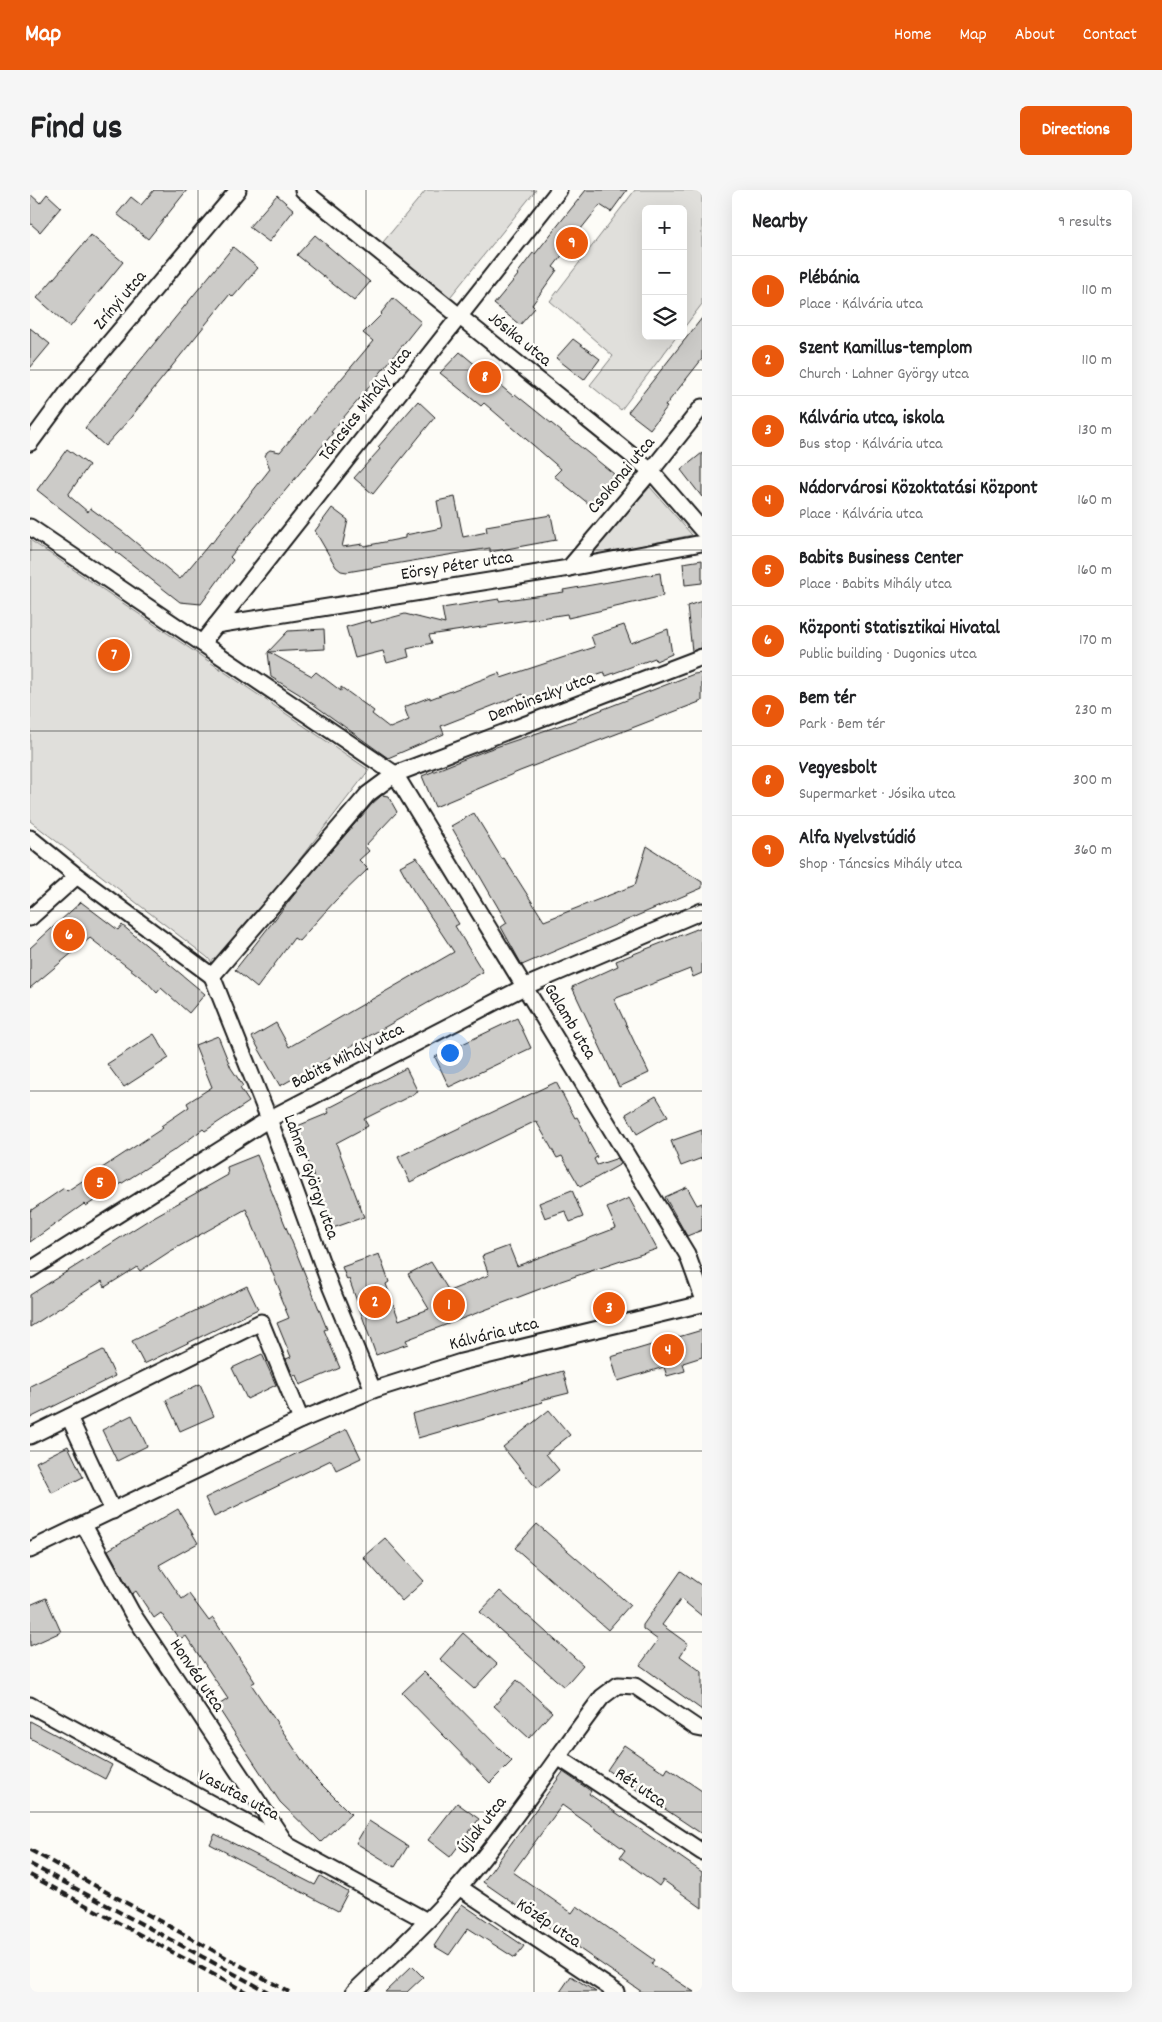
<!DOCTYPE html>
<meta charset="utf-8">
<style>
body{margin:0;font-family:Dekko,sans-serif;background:#f6f6f6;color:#202124}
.controls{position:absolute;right:15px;top:15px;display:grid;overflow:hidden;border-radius:8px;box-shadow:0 5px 20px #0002}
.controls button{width:45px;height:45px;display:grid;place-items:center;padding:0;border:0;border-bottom:1px solid #e0e0e0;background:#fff;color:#202124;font:25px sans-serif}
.you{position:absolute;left:419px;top:862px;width:18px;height:18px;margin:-12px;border:4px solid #fff;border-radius:50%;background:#1a73e8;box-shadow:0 0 0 8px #1a73e833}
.badge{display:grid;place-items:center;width:32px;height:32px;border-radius:50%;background:#ea580c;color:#fff;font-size:16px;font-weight:700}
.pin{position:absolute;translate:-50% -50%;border:2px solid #fff;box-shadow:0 1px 5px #0006}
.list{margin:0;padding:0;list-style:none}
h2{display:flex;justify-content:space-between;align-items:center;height:65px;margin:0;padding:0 20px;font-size:21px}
h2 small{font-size:16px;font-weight:400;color:#757577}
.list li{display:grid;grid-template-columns:32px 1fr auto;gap:15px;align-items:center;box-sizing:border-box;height:70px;padding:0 20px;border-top:1px solid #e0e0e0}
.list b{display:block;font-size:19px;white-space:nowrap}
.list p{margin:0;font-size:16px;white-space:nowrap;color:#757577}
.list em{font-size:16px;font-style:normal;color:#757577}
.icon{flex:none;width:28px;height:28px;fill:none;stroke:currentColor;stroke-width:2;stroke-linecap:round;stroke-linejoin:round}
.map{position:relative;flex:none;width:672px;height:1802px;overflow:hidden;border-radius:8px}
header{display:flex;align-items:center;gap:30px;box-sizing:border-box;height:70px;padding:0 25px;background:#ea580c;color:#fff}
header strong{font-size:24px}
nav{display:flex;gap:28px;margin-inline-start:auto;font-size:18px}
.intro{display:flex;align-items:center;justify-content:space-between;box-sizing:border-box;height:120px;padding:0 30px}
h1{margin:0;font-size:35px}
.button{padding:12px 22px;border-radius:8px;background:#ea580c;color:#fff;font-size:18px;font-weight:700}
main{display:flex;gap:30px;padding:0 30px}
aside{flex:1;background:#fff;border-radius:8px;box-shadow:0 5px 20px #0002}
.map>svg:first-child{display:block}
.green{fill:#e0dfdb;stroke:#7e7e7c}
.building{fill:#cccbc8;stroke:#1c1c1c}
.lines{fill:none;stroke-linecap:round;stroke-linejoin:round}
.street-casing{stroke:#1c1c1c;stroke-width:19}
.street{stroke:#fdfcf7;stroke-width:15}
.rail{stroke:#1c1c1c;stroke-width:4;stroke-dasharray:8 4;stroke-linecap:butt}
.grid{fill:none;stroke:#1c1c1c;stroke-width:1;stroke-opacity:0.55}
.labels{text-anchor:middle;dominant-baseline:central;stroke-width:5;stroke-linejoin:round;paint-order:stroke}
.street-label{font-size:18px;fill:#1c1c1c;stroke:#fdfcf7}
</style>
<header>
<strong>Map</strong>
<nav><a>Home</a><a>Map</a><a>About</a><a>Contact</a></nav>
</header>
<div class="intro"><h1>Find us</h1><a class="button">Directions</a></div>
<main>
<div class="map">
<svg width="672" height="1802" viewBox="0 0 672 1802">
<rect width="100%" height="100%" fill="#fdfcf7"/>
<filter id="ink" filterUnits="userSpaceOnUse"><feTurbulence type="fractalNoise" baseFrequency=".02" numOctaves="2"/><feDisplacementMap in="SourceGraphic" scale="10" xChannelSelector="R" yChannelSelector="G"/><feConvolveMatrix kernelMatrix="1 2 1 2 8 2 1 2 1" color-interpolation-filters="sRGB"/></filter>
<g filter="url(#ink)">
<g class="green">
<path d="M396,0h110l-89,111 -68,-54z"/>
<path d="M605,0h67v114l-19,25v-120h-37v127h31l-56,74 -31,-25 23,-29 -63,-55z"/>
<path d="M620,297l42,48 -105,22z"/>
<path d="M0,350l339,230 -153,197 -9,-10 -177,-136z"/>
</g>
<g class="building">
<path d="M124,0h33l-39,49 -31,-25 14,-17 10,8z"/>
<path d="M556,0h41l-16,22 -11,-7 -27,34 1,1 -21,27 4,3 -25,35 3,3 -15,17 -26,-21 24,-29 -1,-1 16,-21 2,1z"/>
<path d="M0,4l10,9 7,-9 14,13 -21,25 -10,-9z"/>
<path d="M247,5l17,15 -25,32 -20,-15z"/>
<path d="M61,45l32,27 -53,65 -33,-29z"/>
<path d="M285,45l55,47 -16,19 -57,-46z"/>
<path d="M203,57l25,21 -25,29 -3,-3 -103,128 -22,24 -20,-18z"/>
<path d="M363,108l28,24 -60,75 -30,35 2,1 -103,124 3,3 -32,44 -21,-2 -143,-112 30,-41 22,16 -21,30 20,17 2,-4 33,24 57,47 31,-37 1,1 58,-74 -5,-13 2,-4 3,-2 10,2 93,-111 -10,-8 19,-19 -1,-1z"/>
<path d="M672,128v41l-37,47 2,1 -17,22 -22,-17z"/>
<path d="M0,138l20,16 -20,24z"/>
<path d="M543,149l27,20 -16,21 -28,-22z"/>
<path d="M430,162l53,44 2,-2 99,80 -25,30 -35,-28 7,-7 -77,-66 -3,3 -41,-33z"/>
<path d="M388,211l17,16 -62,77 -19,-16 26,-29 -2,-2z"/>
<path d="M672,263v44l-21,-27z"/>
<path d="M425,307l8,40 24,-5 -1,-6 65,-11 5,25 -66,12v-4l-143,24 -6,-1 -5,-4 -21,-36 17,-23 16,12 -6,27 21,-3 1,2 41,-8v-3l37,-7 -5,-27z"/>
<path d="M672,370v23l-17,2 -2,-22z"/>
<path d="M630,383l3,23 -95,22 -1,-4 -138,21 3,8 -25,6 2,8 -22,6 -4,-12 -28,7 -9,-31 24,-7 1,3 34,-9 40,10 -3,-16 57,-9v2l65,-9 -1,-2z"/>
<path d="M672,411v47l-10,3 -5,-45z"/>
<path d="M594,435l7,18 37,-14 4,25 -16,7 -1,-3 -49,18 -2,-4 -79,27 -2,-5 -82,32 3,8 -56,24 -89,-64 -28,-17 -3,-25 20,-21 36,-2 1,20 -56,3 43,24 4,-4 25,19v-4l33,24 -2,3 18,14 19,-8 -5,-13 26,-10v2l69,-26 2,5 94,-31 -4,-11z"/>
<path d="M672,483v28l-182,70 -85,36 -13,-31 65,-26 83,-28 124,-48z"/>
<path d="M352,605l6,1 9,16 -32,34 4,5 -10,9 9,9 -33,32 -36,40 -5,-3 -37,50 -22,-18 66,-84 71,-82z"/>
<path d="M444,623l28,46 2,-1 40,63 91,-36 12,-39 55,36v6l-180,77 -21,-38 6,-4 -56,-97z"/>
<path d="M387,667l42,67 -4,2 28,46 -203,114 -28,-49 24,-14 13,24 165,-95 -41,-62 -13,-24z"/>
<path d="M51,712l37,28 4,-5 83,69 -16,19 -28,-25 -4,5 -10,-11 -57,-44 -60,50v-40z"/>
<path d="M672,737v46l-9,4 -3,-8 -76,30 35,74 -30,14 -47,-100 46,-21 -2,-5z"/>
<path d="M487,828l14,30 -82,39 -14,-30z"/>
<path d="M124,844l15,24 -45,29 -17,-23z"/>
<path d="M188,846l13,32 12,18 -3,2 9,14 -44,29 -2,-2 -27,20 -90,57 -2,-2 -54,38v-31l34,-23 3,3 96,-63 -2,-2 28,-19 -2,-4 25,-16 -17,-42z"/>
<path d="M376,878l12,24 -54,27 4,7 -32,17 28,74 -31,11 -38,-101 34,-14 -2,-4z"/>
<path d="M526,892l19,36 2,-1 12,23 -1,1 9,16 -3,2 3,6 21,-7 3,6 -41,23 -18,-31 -5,2 -21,-37 -126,61 -12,-25z"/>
<path d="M626,906l12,20 -31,18 -11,-20z"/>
<path d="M672,940v28l-21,8 -10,-25z"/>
<path d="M227,965l70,174 -3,1 16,38 -40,17 -4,-10 -3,1 -7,-17 5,-2 -14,-34 12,-5 -10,-24 2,-1 -35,-84 -77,43 -29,19 -3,-4 -32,20 -3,-6 -72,46v-32l120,-76 78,-44 -1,-8z"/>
<path d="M657,997l10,18 5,-2v27l-15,6 -22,-39z"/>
<path d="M542,1000l11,27 -13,5 -5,-11 -20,7 -6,-15z"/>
<path d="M599,1008l28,51 -96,32 -155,59 2,4 -32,11 -27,-76 -2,1 -5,-13 37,-13 10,28 -3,2 13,36 30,-11 -21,-35 23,-12 18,29 40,-16 -7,-19 27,-10 8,20 99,-38 -9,-20z"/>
<path d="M217,1096l11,23 -114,55 -12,-23z"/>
<path d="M672,1140v27l-19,6 2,8 -18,5 -3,-9 -46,14 -7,-24z"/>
<path d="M73,1160l12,26 -85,42v-32z"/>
<path d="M232,1164l14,31 -29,14 -15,-31z"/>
<path d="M533,1181l6,22 -28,7 2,2 -125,36 -6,-24z"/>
<path d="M170,1194l14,32 -34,15 -14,-31z"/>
<path d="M519,1220l21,25 -24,19 13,16 -22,19 -34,-42z"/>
<path d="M102,1225l15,31 -30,15 -15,-31z"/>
<path d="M317,1239l14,29 -25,12 -5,-10 -117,57 -9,-19z"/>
<path d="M38,1256l15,31 -31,16 -16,-31z"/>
<path d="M148,1319l20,34 -39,22 23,34 7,-5 20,27 4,-3 42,64 -4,2 61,91 39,39 -30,28 -41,-40 -39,-59 -24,-37 11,-7 -42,-63 -7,3 -18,-26 -7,5 -18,-27 -4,3 -24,-44z"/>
<path d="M507,1334l93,81 -22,25 -93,-82z"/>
<path d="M355,1348l39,43 -22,20 -39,-44z"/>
<path d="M651,1381l21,15v30l-21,-17 -19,26 26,19 -8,12 22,16v38l-62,-45 18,-25 -15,-11v-4z"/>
<path d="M470,1401l83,74 -19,22 -84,-75z"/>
<path d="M16,1408l15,34 -31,14v-41z"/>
<path d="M433,1443l34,31 -23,25 -34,-30z"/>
<path d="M394,1482l88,89 -22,22 -88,-90z"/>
<path d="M487,1490l35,32 -23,26 -35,-32z"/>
<path d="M0,1531l82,44 -7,14 -75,-41z"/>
<path d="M594,1555l41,28 3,-5 34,23v43l-95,-64z"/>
<path d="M533,1582l28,19 -2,3 113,78v36l-39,-28 -4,6 -16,-12 -23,-17 5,-7 -63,-45 -49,67 59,41 5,-7 77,54 -3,4 43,28h-52l-159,-110z"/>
<path d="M427,1613l22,16 -29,38 -22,-17z"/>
<path d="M339,1631l39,25 -13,21 -39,-24z"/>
<path d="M185,1644l100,51 5,-9 28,16 -10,19 -128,-67z"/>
<path d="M432,1714l62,42 -9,12 -47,-30 -19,27 -15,-9z"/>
<path d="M382,1776l11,11 -16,15h-22z"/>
<path d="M541,1786l25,16h-36z"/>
</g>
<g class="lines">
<g class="street-casing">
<g id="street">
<path d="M273,0l348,281 51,59"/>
<path d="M0,253l37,-50 171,-203"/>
<path d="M0,337l365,247 292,480 15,41"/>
<path d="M539,378l82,-97 51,-64"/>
<path d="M186,435l353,-57 133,-25"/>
<path d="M172,453l357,-453"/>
<path d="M0,648l47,38 135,100"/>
<path d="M0,728l47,-42"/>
<path d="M182,786l156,-182 27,-20 307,-117"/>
<path d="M182,786l57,143 62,169 42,102"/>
<path d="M0,1080l239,-151 257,-133 176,-75"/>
<path d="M39,1227l44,94"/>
<path d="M0,1246l231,-114 40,98"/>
<path d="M54,1335l48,88 153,229"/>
<path d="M0,1360l271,-130 72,-30 88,-28 241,-58"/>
<path d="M0,1515l397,216"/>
<path d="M528,1567l144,95"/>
<path d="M429,1697l157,105"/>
<path d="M324,1802c35,-34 73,-68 105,-105 52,-60 95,-127 143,-190l16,-12 17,1 62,42 5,1"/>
</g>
</g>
<use href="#street" class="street"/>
<g class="rail">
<path d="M0,1660l259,142"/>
<path d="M0,1674l238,128"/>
<path d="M0,1685l216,117"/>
</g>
</g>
</g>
<path class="grid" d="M168,0v1802M336,0v1802M504,0v1802M0,180h672M0,360h672M0,541h672M0,721h672M0,901h672M0,1081h672M0,1261h672M0,1442h672M0,1622h672"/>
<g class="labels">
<g class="street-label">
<text transform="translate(91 111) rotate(-50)">Zrínyi utca</text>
<text transform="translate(489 150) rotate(39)">Jósika utca</text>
<text transform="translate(336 215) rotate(-52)">Táncsics Mihály utca</text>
<text transform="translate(592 286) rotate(-50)">Csokonai utca</text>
<text transform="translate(427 377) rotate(-9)">Eörsy Péter utca</text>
<text transform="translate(512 508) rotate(-21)">Dembinszky utca</text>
<text transform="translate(539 832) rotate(59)">Galamb utca</text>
<text transform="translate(318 867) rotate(-27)">Babits Mihály utca</text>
<text transform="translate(280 987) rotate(70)">Lahner György utca</text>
<text transform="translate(464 1145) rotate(-14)">Kálvária utca</text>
<text transform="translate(166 1486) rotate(56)">Honvéd utca</text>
<text transform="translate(610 1599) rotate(34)">Rét utca</text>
<text transform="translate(208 1606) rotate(28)">Vasutas utca</text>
<text transform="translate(453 1636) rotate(-52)">Újlak utca</text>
<text transform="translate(518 1734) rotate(34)">Közép utca</text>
</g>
</g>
</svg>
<div class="controls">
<button>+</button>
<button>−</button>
<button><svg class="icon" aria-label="layers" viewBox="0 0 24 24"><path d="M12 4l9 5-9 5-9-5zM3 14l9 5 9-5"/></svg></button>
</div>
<div class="you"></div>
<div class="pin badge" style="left:419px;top:1115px">1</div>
<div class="pin badge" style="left:345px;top:1112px">2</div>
<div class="pin badge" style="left:579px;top:1118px">3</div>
<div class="pin badge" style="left:638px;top:1160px">4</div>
<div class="pin badge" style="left:70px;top:993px">5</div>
<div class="pin badge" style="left:39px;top:745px">6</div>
<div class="pin badge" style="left:84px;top:465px">7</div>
<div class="pin badge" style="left:455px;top:187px">8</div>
<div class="pin badge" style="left:542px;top:53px">9</div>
</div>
<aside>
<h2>Nearby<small>9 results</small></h2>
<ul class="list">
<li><span class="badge">1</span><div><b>Plébánia</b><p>Place · Kálvária utca</p></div><em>110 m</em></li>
<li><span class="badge">2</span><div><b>Szent Kamillus-templom</b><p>Church · Lahner György utca</p></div><em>110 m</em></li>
<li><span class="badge">3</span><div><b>Kálvária utca, iskola</b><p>Bus stop · Kálvária utca</p></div><em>130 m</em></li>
<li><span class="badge">4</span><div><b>Nádorvárosi Közoktatási Központ</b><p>Place · Kálvária utca</p></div><em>160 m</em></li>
<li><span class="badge">5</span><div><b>Babits Business Center</b><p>Place · Babits Mihály utca</p></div><em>160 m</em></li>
<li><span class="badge">6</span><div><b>Központi Statisztikai Hivatal</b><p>Public building · Dugonics utca</p></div><em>170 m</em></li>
<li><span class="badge">7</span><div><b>Bem tér</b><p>Park · Bem tér</p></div><em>230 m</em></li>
<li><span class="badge">8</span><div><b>Vegyesbolt</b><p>Supermarket · Jósika utca</p></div><em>300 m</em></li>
<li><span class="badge">9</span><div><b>Alfa Nyelvstúdió</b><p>Shop · Táncsics Mihály utca</p></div><em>360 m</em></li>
</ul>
</aside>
</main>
